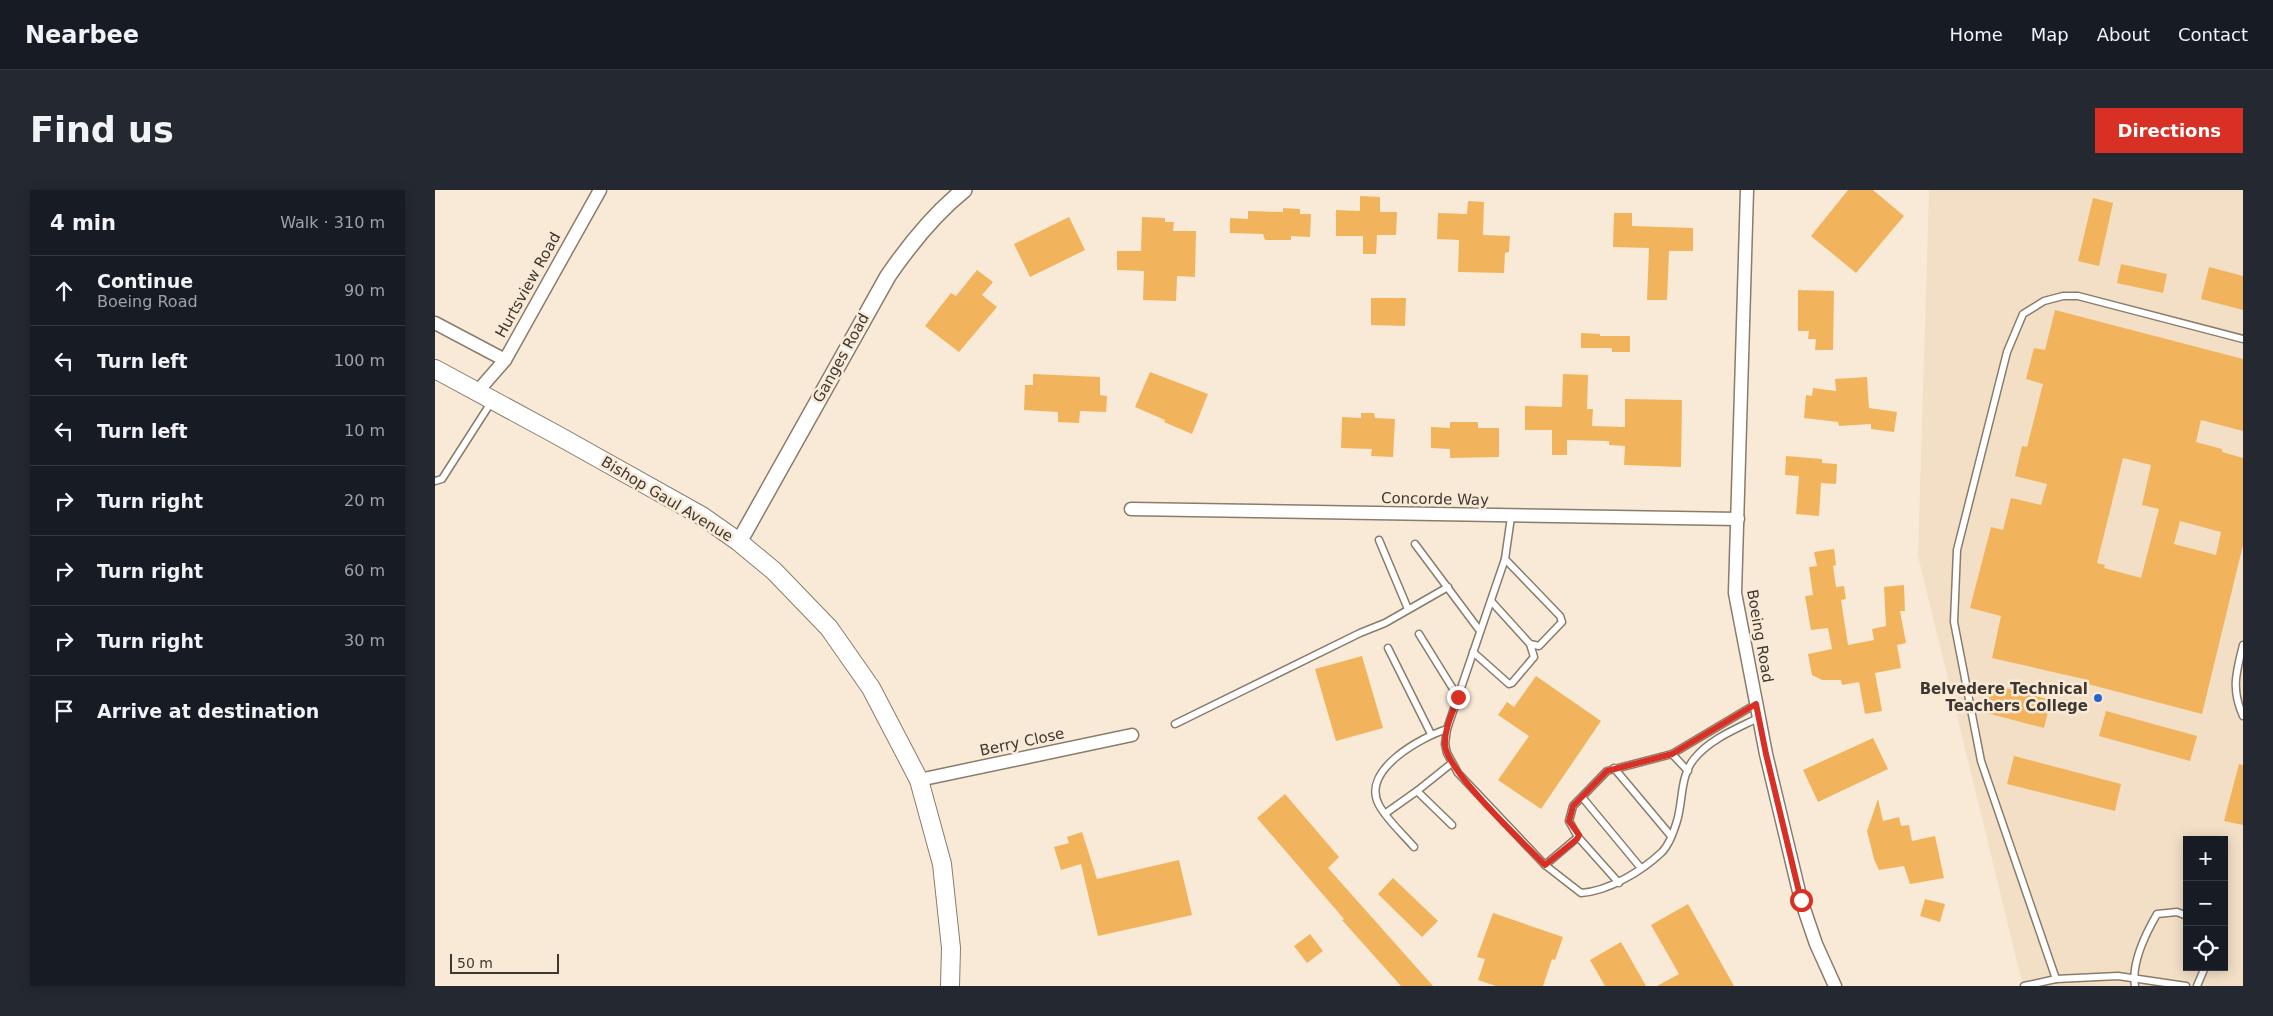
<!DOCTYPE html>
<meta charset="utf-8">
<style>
body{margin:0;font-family:"DejaVu Sans",sans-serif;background:#242831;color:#f1f3f6}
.controls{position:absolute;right:15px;bottom:15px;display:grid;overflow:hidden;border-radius:0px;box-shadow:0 2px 12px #0003}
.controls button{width:45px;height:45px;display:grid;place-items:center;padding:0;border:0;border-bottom:1px solid #363941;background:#171b24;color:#f1f3f6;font:25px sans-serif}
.scale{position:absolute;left:15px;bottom:12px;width:109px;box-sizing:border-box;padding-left:5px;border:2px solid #3e3831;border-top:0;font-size:14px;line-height:18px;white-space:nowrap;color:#3e3831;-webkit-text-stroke:4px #f9ead7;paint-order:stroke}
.stop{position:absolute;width:15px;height:15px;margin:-11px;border:4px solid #d93025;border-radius:50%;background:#fff}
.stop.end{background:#d93025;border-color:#fff;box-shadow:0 1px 5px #0008}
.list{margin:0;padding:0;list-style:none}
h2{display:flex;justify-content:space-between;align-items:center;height:65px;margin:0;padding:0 20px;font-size:21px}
h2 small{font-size:16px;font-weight:400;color:#9ea1a6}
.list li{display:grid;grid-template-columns:32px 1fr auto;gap:15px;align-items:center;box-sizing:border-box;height:70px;padding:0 20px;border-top:1px solid #363941}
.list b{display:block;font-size:19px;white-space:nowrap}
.list p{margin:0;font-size:16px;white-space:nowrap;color:#9ea1a6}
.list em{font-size:16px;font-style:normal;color:#9ea1a6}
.icon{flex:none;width:28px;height:28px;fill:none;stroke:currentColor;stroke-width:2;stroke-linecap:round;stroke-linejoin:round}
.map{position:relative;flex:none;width:1808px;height:796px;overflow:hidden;border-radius:0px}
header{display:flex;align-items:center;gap:30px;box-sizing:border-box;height:70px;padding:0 25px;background:#171b24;border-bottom:1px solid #363941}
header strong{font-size:24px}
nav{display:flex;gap:28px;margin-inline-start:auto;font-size:18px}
.intro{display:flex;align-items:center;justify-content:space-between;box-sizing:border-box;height:120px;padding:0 30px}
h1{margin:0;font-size:35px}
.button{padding:12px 22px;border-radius:0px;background:#d93025;color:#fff;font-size:18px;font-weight:700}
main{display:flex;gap:30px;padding:0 30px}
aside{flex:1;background:#171b24;border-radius:0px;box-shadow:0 2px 12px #0003}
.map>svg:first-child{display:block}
.built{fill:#f2dfc6;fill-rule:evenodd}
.building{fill:#f1b45d;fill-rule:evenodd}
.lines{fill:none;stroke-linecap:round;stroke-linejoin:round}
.service-casing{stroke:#897c6b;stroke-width:9}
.minor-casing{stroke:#897c6b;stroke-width:15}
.tertiary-casing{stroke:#897c6b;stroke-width:18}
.secondary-casing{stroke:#897c6b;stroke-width:20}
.service{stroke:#fff;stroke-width:6}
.minor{stroke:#fff;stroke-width:12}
.tertiary{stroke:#fff;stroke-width:15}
.secondary{stroke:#fff;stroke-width:18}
.route{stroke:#d93025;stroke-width:6}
.poi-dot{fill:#2763d0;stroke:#f9ead7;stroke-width:2}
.labels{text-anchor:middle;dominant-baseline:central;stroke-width:5;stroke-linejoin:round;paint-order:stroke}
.street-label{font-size:15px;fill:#3e3831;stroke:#f9ead7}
.poi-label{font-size:15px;font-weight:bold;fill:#3e3831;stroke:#f9ead7;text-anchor:end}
</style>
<header>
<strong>Nearbee</strong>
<nav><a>Home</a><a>Map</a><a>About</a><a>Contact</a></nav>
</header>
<div class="intro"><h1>Find us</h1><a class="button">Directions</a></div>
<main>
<aside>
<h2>4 min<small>Walk · 310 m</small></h2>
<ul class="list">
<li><svg class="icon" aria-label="ahead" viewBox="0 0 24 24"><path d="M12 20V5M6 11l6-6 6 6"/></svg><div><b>Continue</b><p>Boeing Road</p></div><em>90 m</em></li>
<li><svg class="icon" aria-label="left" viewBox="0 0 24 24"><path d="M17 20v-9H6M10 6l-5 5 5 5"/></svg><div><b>Turn left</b></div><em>100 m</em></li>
<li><svg class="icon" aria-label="left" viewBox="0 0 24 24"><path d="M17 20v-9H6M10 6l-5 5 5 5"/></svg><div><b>Turn left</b></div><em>10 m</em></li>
<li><svg class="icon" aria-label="right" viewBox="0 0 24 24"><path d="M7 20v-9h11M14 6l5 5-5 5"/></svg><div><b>Turn right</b></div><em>20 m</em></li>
<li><svg class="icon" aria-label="right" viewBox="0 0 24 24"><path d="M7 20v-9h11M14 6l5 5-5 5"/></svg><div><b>Turn right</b></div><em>60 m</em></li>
<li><svg class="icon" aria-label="right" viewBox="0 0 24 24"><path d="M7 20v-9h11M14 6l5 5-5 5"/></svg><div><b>Turn right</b></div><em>30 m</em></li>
<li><svg class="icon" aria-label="arrive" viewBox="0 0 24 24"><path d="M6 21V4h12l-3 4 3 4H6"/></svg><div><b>Arrive at destination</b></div></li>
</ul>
</aside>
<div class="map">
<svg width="1808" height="796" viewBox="0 0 1808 796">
<rect width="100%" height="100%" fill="#f9ead7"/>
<path class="built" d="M1494,0h314v796h-218l-5,-12 -102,-418zM1752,650h37v127h-37z"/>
<g class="building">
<path d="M1413,0h25l31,26 -48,57 -45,-37z"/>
<path d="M925,6l20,1v15h17l-1,23h-19l-1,19h-13v-18h-27v-26l24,1z"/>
<path d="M1658,8l20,5 -14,63 -21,-5z"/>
<path d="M1033,11l16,1 -1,33 27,1 -1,16 -4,1 -1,20 -46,-1 1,-32 -22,-1 1,-26 29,1z"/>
<path d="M848,18l17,1v5h11l-1,23 -19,-1v4h-26l-2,-6 -33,-1v-15l18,1v-8l35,1z"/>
<path d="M1179,23h18v13l61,2v23h-24l-2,49h-20l2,-52 -36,-1z"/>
<path d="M634,27l16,33 -55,27 -16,-33z"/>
<path d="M707,27l23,1v4h9l-1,9h23l-1,46 -18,-1 -1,25 -33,-1 1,-29 -27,-1v-19h24z"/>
<path d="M1686,74l46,10 -4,19 -46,-10z"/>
<path d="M1774,77l34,9v34l-42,-11z"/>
<path d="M542,80l16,12 -11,13 15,12 -38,45 -34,-26 26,-33 5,3z"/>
<path d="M1363,100l36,1 -1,59h-18l1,-11h-8l1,-8h-11z"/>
<path d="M936,108h35l-1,28 -34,-1z"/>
<path d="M1620,120l188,49v72l-42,-11 -5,22 26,7v3l21,6v87l-41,169 -118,-31v-4l-92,-21 9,-42 -31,-8 21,-81 12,3 8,-32 30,7 6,-21 -32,-8 7,-30 5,1 16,-63 -17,-5 8,-31 11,2zM1688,268l28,7 -9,40 17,4 -18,69 -37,-10 1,-3 -8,-2zM1745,331l41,11 -5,23 -42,-11z"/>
<path d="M1146,143l19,1v2h30v16h-18v-4h-31z"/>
<path d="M715,182l58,22 -16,40 -28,-12 1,-2 -30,-13z"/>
<path d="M598,184l67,3v18l7,1 -1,16 -26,-1 -1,12 -21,-1v-10l-34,-2 1,-25h8z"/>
<path d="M1128,184l25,1 -1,34h6l-1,17 33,1v-28l57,1 -1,67 -57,-2 1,-19 -16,-1v-4l-42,-1v15h-15v-25h-27v-24l37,1z"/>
<path d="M1432,187l2,31 28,4 -3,20 -23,-3v-5l-32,2 -1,-4 -34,-4 2,-23 6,1 1,-8 23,3 -1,-12z"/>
<path d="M926,223h13l1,5 20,1 -2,38 -22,-1 1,-7 -31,-1 1,-31 19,1z"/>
<path d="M1015,232h28v6h21v29l-49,1v-9l-19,-1v-21l19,1z"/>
<path d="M1351,266l36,3v4l15,1 -1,20 -15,-1 -2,33 -23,-2 3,-38 -14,-1z"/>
<path d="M1399,359l2,16 -3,1 3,21 8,-1 2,13 -5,1 7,45 26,-5 -2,-11 14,-3 -2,-39 20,-2 1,26h-5l6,32 -9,2 4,23 -26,5 7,38 -17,3 -6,-32 -17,3 -1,-5h-19l-10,-5 -4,-21 24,-5 -4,-21 -17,2 -6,-34 8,-1 -4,-28 8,-1 -3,-14z"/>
<path d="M927,466l21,72 -47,13 -21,-72z"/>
<path d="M1101,486l65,45 -60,88 -43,-29 31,-44 -31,-21 9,-13 7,5z"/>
<path d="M1555,494l61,16 -7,28 -61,-16z"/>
<path d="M1671,521l91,25 -7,25 -91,-25z"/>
<path d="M1438,548l15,31 -70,33 -15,-32z"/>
<path d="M1579,566l107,28 -6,27 -108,-27z"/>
<path d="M1804,574l4,1v60l-19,-4z"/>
<path d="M850,604l54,63 -11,11 105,118h-32l-59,-66 2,-1 -87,-101z"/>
<path d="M1443,609l5,22 16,-4 2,9 8,-1 3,16 23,-5 9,42 -34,6 -6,-18 -25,4 -5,-11 -7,-28z"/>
<path d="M647,642l15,47 82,-19 13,55 -94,21 -17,-72 -20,6 -7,-23 15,-4 -2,-6z"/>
<path d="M958,688l45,43 -16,16 -44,-43z"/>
<path d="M1490,709l20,5 -5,18 -20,-6z"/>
<path d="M1253,714l46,82h-77l22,-12 -28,-49z"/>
<path d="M1058,723l70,24 -8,23 -3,-1 -9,27h-47l-18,-6 7,-21 -8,-2z"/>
<path d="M875,744l13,17 -16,12 -13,-17z"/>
<path d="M1186,752l25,44h-41l-15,-26z"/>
</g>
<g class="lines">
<g class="service-casing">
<g id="service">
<path d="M0,291l7,-2 50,-78"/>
<path d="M944,350l29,69"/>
<path d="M980,354l65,87"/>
<path d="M1070,369l-58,170 -2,15 2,9 11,20 87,92 36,28c28,-2 61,-22 81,-41 7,-7 12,-21 15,-31 6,-20 3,-45 17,-62 16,-20 42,-30 64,-41"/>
<path d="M1056,411l39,43 9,2 23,-24 -2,-6 -55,-57 6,-42"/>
<path d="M984,444l39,63"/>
<path d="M1808,455c-7,28 -12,44 0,71"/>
<path d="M953,458l43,86"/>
<path d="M1038,462l36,32 3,-1 22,-26 -4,-13"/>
<path d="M740,534l185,-91 25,-10 63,-36"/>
<path d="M1237,564l16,17"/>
<path d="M1179,578l57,68"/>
<path d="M982,601l35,34"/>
<path d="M1147,607l58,70"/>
<path d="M951,623l31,-22 35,-28"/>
<path d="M979,657c-11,-13 -27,-27 -35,-42 -19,-35 43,-68 68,-76"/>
<path d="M1110,675l33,-28"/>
<path d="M1184,693l-41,-46 -9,-16 4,-15 34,-35 65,-17 84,-50"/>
<path d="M1621,789l-75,-218 -27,-139 3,-72 50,-198 16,-38 21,-13 19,-5h15l165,43"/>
<path d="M1589,796l32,-7 62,-3 68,10"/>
<path d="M1700,796c-4,-23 11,-53 22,-72l20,-2 10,4"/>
<path d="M1762,796l8,-19"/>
</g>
</g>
<g class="minor-casing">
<g id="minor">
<path d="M1312,0l-12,403 31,161 35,146 15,44 19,42"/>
<path d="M0,133l70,37"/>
<path d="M42,202l28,-32 95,-170"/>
<path d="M696,319l607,10"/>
<path d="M484,590l213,-45"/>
</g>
</g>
<g class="tertiary-casing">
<path id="tertiary" d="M304,352l149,-266c22,-32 46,-62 76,-86"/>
</g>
<g class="secondary-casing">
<path id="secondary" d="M0,179l122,66 145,81 37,26 35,29 55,57 42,60 48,92 23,84 9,84 -1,38"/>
</g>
<use href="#service" class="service"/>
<use href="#minor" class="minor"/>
<use href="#tertiary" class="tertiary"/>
<use href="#secondary" class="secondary"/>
</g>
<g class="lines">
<path class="route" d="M1023,507c-5,15 -14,32 -13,48 2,27 78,97 100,120l32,-26 2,-4 -10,-14 4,-15 34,-35 65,-17 84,-50 10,50 35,146"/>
</g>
<circle class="poi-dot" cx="1663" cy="508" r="5"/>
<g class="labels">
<g class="street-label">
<text transform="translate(93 95) rotate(-61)">Hurtsview Road</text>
<text transform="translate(406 168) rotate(-61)">Ganges Road</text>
<text transform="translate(232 309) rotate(31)">Bishop Gaul Avenue</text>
<text transform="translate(1000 309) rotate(1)">Concorde Way</text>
<text transform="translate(1325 446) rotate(80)">Boeing Road</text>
<text transform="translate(587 552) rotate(-12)">Berry Close</text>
</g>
<g class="poi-label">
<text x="1653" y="499">Belvedere Technical<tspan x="1653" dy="17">Teachers College</tspan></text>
</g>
</g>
</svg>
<div class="controls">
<button>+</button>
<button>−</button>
<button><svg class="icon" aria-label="locate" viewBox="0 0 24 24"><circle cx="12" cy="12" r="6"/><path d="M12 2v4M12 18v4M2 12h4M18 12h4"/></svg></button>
</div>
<div class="scale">50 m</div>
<div class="stop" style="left:1366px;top:710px"></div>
<div class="stop end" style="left:1023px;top:507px"></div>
</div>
</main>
